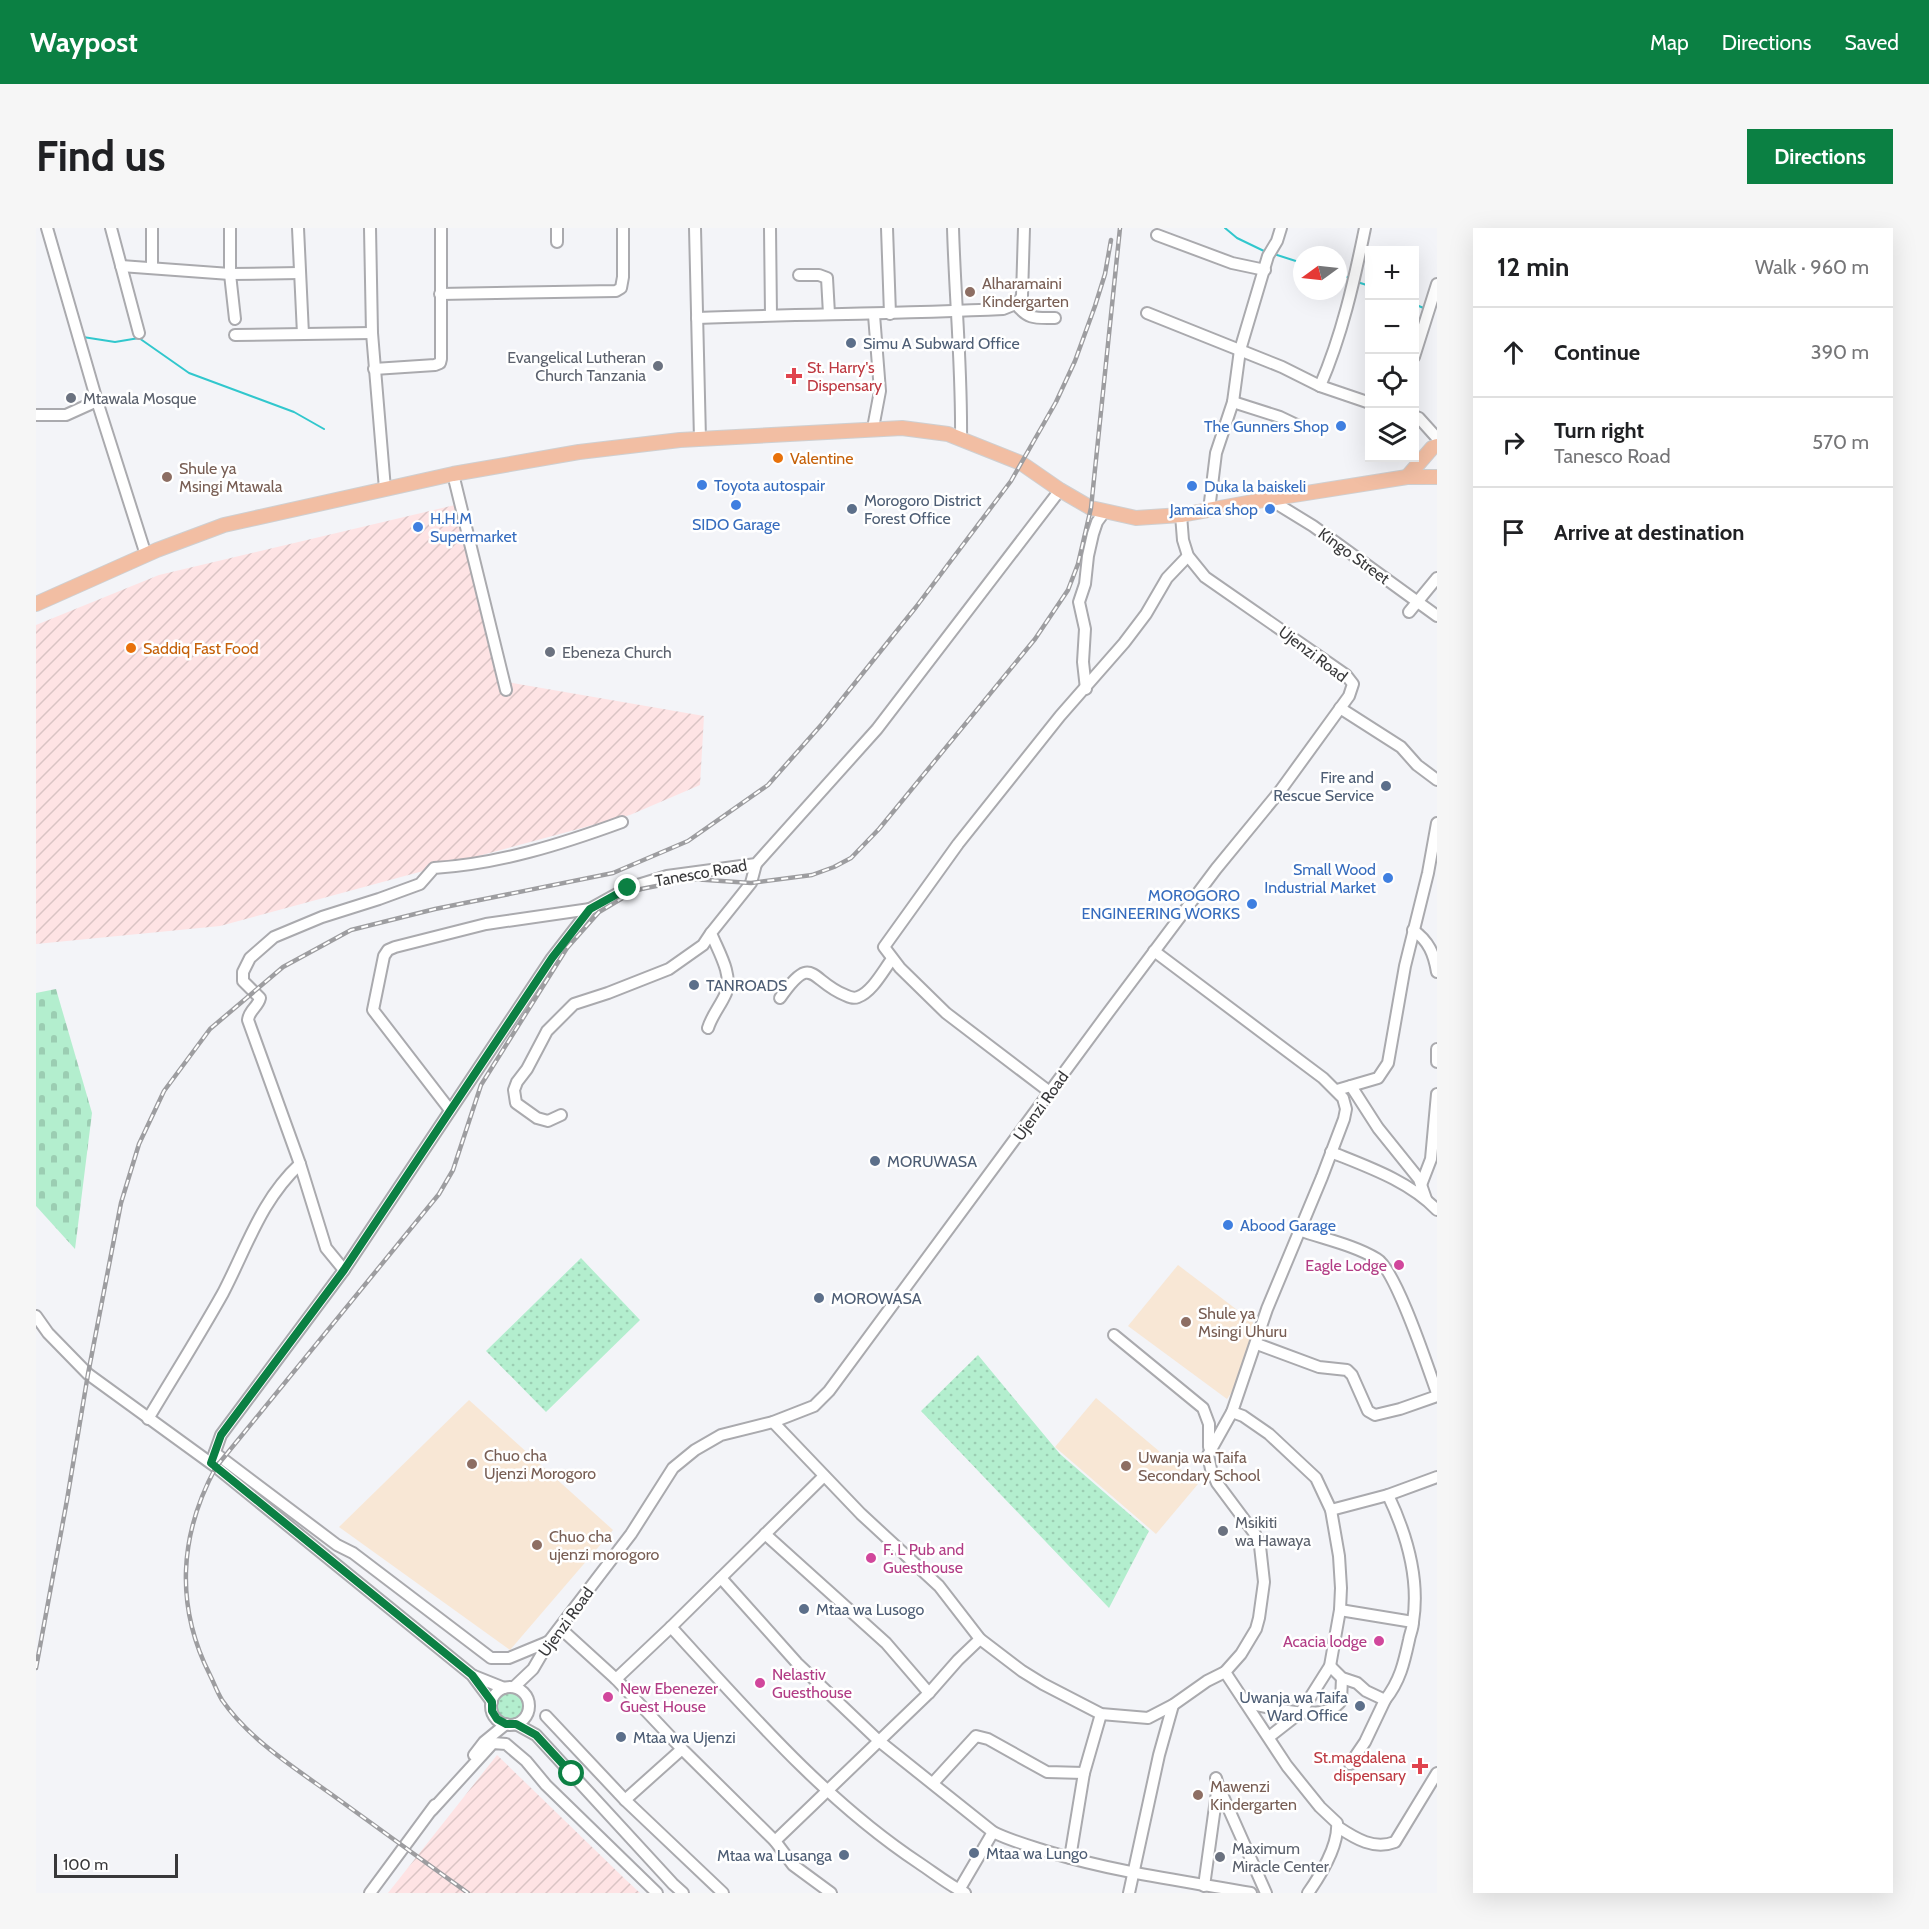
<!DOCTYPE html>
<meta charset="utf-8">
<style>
body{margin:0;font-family:Cabin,sans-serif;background:#f6f6f6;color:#202124}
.controls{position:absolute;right:18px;top:18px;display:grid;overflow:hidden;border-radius:0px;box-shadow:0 6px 24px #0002}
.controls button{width:54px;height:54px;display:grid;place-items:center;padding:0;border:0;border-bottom:2px solid #e0e0e0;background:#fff;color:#202124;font:30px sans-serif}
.compass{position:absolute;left:1257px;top:18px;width:54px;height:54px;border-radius:50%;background:#fff;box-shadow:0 6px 24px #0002;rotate:255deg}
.scale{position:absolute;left:18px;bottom:15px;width:124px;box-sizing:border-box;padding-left:6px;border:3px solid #38383a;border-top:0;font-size:16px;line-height:21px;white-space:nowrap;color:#38383a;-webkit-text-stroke:4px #fff;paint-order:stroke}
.stop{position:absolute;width:18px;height:18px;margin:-14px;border:4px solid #0b8043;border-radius:50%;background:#fff}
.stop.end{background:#0b8043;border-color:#fff;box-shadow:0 2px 6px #0008}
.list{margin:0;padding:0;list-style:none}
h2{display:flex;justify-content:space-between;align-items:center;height:78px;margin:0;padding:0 24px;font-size:26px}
h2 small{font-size:20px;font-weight:400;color:#757577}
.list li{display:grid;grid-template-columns:39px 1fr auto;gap:18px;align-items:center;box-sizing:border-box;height:90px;padding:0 24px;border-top:2px solid #e0e0e0}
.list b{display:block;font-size:22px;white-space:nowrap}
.list p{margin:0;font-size:20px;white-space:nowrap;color:#757577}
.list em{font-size:20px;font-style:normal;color:#757577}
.icon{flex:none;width:33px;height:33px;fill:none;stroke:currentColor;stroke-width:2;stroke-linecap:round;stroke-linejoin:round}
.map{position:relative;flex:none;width:1401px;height:1665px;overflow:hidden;border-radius:0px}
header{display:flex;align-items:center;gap:36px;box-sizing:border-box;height:84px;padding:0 30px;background:#0b8043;color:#fff}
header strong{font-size:28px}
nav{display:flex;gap:33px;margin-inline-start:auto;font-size:21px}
.intro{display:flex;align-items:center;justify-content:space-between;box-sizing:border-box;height:144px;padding:0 36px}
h1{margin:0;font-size:42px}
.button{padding:15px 27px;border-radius:0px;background:#0b8043;color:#fff;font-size:21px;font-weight:700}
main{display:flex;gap:36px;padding:0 36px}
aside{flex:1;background:#fff;border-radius:0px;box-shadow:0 6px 24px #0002}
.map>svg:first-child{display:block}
.industrial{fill:url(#industrial-furrows)}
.education{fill:#f8e7d5}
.green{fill:url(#green-dots)}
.cemetery{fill:url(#cemetery-stones)}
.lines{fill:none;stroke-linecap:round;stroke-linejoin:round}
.stream{stroke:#31c7cd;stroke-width:2}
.minor-casing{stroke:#aaaaae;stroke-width:14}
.major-casing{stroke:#cfcfd0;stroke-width:16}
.minor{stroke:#fff;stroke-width:10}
.major{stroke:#f2bea3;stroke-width:14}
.rail-casing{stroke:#9d9da0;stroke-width:4.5}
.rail{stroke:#fff;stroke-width:2;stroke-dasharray:7;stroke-linecap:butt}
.route{stroke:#0b8043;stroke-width:8}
.education-dot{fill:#8d6e63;stroke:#fff;stroke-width:2}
.service-dot{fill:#5c6f8a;stroke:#fff;stroke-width:2}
.worship-dot{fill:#6b7280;stroke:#fff;stroke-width:2}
.health-dot{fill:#e0444e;stroke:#fff;stroke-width:2}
.shop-dot{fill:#3f7fe0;stroke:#fff;stroke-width:2}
.food-dot{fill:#e8710a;stroke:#fff;stroke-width:2}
.hotel-dot{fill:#d1479c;stroke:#fff;stroke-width:2}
.labels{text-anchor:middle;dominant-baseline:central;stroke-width:5;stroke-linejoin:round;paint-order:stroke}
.education-label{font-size:16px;fill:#785e54;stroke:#fff;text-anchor:start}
.service-label{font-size:16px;fill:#4e5e75;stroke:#fff;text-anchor:start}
.worship-label{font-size:16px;fill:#5b616d;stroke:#fff;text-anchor:start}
.health-label{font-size:16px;fill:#be3a42;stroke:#fff;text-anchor:start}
.shop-label{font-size:16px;fill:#366cbe;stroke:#fff;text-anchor:end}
.food-label{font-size:16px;fill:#c56008;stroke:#fff;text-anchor:start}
.street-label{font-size:16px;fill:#38383a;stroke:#fff}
.hotel-label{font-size:16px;fill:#b23c85;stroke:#fff;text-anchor:start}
</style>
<header>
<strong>Waypost</strong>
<nav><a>Map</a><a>Directions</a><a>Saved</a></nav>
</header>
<div class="intro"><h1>Find us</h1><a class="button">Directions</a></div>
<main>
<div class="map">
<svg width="1401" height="1665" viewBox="0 0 1401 1665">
<defs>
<pattern id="industrial-furrows" width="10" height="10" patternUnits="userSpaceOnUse" patternTransform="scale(1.5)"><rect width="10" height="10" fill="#fee3e4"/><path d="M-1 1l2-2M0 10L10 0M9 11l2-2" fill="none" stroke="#dac4c4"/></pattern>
<pattern id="green-dots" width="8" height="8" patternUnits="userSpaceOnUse" patternTransform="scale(1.5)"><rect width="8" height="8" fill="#b3eece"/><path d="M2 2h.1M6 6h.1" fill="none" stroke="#9bcdb2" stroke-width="1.8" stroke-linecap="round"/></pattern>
<pattern id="cemetery-stones" width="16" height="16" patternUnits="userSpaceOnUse" patternTransform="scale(1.5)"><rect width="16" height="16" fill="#b3eece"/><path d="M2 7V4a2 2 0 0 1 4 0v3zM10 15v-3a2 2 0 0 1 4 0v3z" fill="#9bcdb2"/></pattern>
</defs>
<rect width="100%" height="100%" fill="#f3f4f8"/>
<g class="industrial">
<path d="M419,277l46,176 203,35 -4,69 -70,30 -410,111 -184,18v-319l123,-50z"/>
<path d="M461,1527l129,125 14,13h-252z"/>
</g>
<g class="education">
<path d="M1142,1037l75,57 -12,57 -14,20 -99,-73z"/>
<path d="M1060,1170l102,86 -42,50 -101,-87z"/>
<path d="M433,1172l144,130 -103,120 -171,-123z"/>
</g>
<g class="green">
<path d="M545,1030l59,62 -94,92 -60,-61z"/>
<path d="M942,1127l82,99 89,77 -40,77 -188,-197z"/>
<circle cx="474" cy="1479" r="15"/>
</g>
<path class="cemetery" d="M20,761l36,124 -17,136 -39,-43v-213z"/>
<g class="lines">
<g class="stream">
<path d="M1189,0l12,10 29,14"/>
<path d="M1238,26l28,9"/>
<path d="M1302,45l11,5"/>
<path d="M1321,54l13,4"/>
<path d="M1378,76l12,5"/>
<path d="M47,109l32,5 24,-4 50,35 105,39 30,17"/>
</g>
<g class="minor-casing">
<g id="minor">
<path d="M11,0l50,173 49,154"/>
<path d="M75,0l28,105"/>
<path d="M116,0v40"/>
<path d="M194,0v46l5,45"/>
<path d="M262,0l5,106"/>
<path d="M334,0l2,105 13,156"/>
<path d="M521,0v14"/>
<path d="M659,0l5,211"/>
<path d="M734,0l1,87"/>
<path d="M851,0l3,86"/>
<path d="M917,0c2,70 9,141 8,211"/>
<path d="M1121,7l75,28 33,7"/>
<path d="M85,38l109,8 70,-1"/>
<path d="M763,47h20l8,3 2,36"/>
<path d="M404,66l176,-3 5,-3 2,-11v-49"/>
<path d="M980,76c12,16 20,14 39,14"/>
<path d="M1111,85l135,54 38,19 50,17"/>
<path d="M661,90c102,-4 204,-4 306,-9l15,-6 4,-7 2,-68"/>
<path d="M199,107l137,-2"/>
<path d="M1378,129l23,-73"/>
<path d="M338,141l61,-4 5,-2 1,-4v-131"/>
<path d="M1284,158c22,-51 34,-104 45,-158"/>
<path d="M1197,174l47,15 21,10"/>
<path d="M0,187h30l31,-14"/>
<path d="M1378,188l5,2 18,20"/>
<path d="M837,200l7,-37 -6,-76"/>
<path d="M417,246l53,216"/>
<path d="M1233,271l44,27 124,90"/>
<path d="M1173,282l7,-57 17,-51 7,-52 28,-94 9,-15 4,-13"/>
<path d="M1373,384l28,-34"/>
<path d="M1050,461l-3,-27 2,-33 -6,-27 6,-18 3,-28 5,-22 4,-12 8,-11"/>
<path d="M1304,480l61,39 16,18 20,15"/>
<path d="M1377,702c16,11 21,24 24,42"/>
<path d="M744,770c33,-47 30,-17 65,-3 4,2 8,4 13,2 14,-5 25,-26 34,-38"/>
<path d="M672,800c4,-13 13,-23 18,-35 7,-19 -8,-42 -15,-60l40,-50 5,-19"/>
<path d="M1401,821v13"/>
<path d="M1315,858l27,42 41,51 7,20"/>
<path d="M1301,862l41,-12 10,-15 17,-97 23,-93 9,-50"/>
<path d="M1015,865l-105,-80 -46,-45 -16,-21 74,-103 102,-128 64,-73 22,-29 21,-36 21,-22"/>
<path d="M414,882l-77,-100 11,-54 4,-6 7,-3 91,-23 104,-15"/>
<path d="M525,887l-13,6 -11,-3 -21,-15 -2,-13 3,-8 10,-13 20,-38 27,-27 34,-11 61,-24 34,-24 8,-12"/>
<path d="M1295,924c37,15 78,29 106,58"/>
<path d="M1385,957l10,-26 6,-65"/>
<path d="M1263,1002c25,9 55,15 78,29 19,11 51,109 60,134"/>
<path d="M308,1042l-18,-22 -26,-84 -52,-144c1,-10 10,-13 12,-22l-17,-17v-9l7,-14 24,-21 48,-20 57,-18 41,-15 14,-16c65,-4 128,-24 188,-46"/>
<path d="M0,1088l12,17 40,41 128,93 256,208 20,27"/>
<path d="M1078,1107l89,73 6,16v23"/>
<path d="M1221,1116l62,23 28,3 5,5 16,36 7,4 25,-6 37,-13"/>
<path d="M1196,1184l11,4 26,18 47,44 15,32 8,46 2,32 -1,22 -10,56 -29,46 -32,25"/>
<path d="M112,1191c25,-42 51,-83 75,-126 24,-46 38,-93 77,-129"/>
<path d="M737,1194l88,92 78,72 41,53 42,32 21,13 58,30 47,4 25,-13 34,-24 18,-9 16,-18 15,-25 3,-11 5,-36 -4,-36 -5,-12 -38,-51 -6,-14 -3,-14 24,-43 35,-103 55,-132 22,-58 2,-10 -3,-11 -20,-20 -169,-127"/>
<path d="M179,1225l122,92 16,8 138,105h18l41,-17"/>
<path d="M175,1235l10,-28 123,-165 208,-312 38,-49 38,-21 39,-12 89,-12 121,-135 183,-239"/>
<path d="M1295,1282l57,-15 49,-18"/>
<path d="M729,1306l121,109 43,50"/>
<path d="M685,1350l76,85 82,78 114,91c18,9 37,14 56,20 66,20 134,29 202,41"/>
<path d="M1304,1382l73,12"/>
<path d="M635,1399c77,84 153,173 248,236 15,10 30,22 46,30"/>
<path d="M524,1400l56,51 66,70 93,92 18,24 38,28"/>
<path d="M1294,1438l12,12 15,5 9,8 19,9c15,-19 19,-37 24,-60 1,-6 4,-12 4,-18 7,-44 -6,-87 -25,-127"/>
<path d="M1189,1444l62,94 33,41 17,16c2,22 -17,53 -29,70"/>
<path d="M438,1448l30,12"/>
<path d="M580,1451l55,-52 153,-151"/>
<path d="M478,1459l19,-18 17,-29 81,-106 42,-66 22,-18 26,-15 52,-13 41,-16 15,-15 276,-374 111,-148 64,-78 69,-95 4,-12 -7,-9 -141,-98 -17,-21 -5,-16 -2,-25"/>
<circle cx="474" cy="1478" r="19"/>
<path d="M1210,1475c23,4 79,21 95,-2l1,-23"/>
<path d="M510,1488l79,84 98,93"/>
<path d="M480,1496l20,11 137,149 10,9"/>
<path d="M438,1527l10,-13 22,-18"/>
<path d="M1314,1536l15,-22 20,-42"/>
<path d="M897,1555l43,-47 12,3 59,33 37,1"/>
<path d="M1182,1557l48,108"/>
<path d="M589,1572l57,-51"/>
<path d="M396,1582l61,-67 13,1 20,17 20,24 111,108"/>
<path d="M1302,1599c18,12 36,23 57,15l42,-69"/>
<path d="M739,1613l154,-148 29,-33 22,-21"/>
<path d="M1034,1630l14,-85 17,-59"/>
<path d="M1168,1658l14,-101 -2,-7"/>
<path d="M923,1662l34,-58"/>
<path d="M334,1665l65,-88"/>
<path d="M1093,1665l30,-138 14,-50"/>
</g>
</g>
<g class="major-casing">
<g id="major">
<path d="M1371,249l25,-29 5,-2"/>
<path d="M0,376l121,-54 67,-25 229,-51 126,-22 101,-12 222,-12 46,6 73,29 39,27 31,18 45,10 45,-3 88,-16 138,-22h30"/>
</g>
</g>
<use href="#minor" class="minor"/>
<use href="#major" class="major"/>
<g class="rail-casing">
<g id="rail">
<path d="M0,1440l31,-168 21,-126 33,-171 18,-59 25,-53 46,-62 73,-62 68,-37 84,-21 178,-36 75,-32 80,-56 54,-61 94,-117 95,-126 45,-79 19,-41 20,-55 10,-32 6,-34"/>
<path d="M432,1665c-46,-33 -91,-66 -137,-99 -38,-27 -82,-55 -109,-94 -5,-8 -8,-17 -12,-25 -35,-69 -31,-140 6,-208l223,-273 14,-24 28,-85 86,-137 32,-36 37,-22 56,-11 59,4 61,-8 22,-8 17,-9 28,-29 156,-190 33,-49 10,-26 13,-56 29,-280"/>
</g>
</g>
<use href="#rail" class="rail"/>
</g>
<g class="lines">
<path class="route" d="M536,1546l-36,-39 -20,-11h-10l-9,-5 -5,-8v-9l-20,-27 -261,-212 10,-28 123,-165 208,-312 38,-49 38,-21"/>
</g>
<g class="education-dot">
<circle cx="934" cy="64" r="6"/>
<circle cx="131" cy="249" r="6"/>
<circle cx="1150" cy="1094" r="6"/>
<circle cx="436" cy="1236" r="6"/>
<circle cx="1090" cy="1238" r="6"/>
<circle cx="501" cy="1317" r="6"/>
<circle cx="1162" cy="1567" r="6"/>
</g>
<g class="service-dot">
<circle cx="815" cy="115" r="6"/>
<circle cx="816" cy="281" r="6"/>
<circle cx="1350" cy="558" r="6"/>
<circle cx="658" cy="757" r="6"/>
<circle cx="839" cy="933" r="6"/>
<circle cx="783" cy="1070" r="6"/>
<circle cx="768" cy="1381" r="6"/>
<circle cx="1324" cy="1478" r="6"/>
<circle cx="585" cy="1509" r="6"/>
<circle cx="938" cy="1625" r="6"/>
<circle cx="808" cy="1627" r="6"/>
</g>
<g class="worship-dot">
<circle cx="622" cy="138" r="6"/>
<circle cx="35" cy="170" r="6"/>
<circle cx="514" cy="424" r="6"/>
<circle cx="1187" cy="1303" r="6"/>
<circle cx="1184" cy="1629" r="6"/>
</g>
<g class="health-dot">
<path d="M755 139h6v6h6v6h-6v6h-6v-6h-6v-6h6z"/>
<path d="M1381 1529h6v6h6v6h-6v6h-6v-6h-6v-6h6z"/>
</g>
<g class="shop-dot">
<circle cx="1305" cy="198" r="6"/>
<circle cx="666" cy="257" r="6"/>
<circle cx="1156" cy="258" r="6"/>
<circle cx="700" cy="277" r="6"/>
<circle cx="1234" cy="281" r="6"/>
<circle cx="382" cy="299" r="6"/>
<circle cx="1352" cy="650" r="6"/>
<circle cx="1216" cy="676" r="6"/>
<circle cx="1192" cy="997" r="6"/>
</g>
<g class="food-dot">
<circle cx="742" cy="230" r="6"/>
<circle cx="95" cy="420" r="6"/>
</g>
<g class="hotel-dot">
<circle cx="1363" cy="1037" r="6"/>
<circle cx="835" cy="1330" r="6"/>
<circle cx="1343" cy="1413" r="6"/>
<circle cx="724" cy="1455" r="6"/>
<circle cx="572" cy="1469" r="6"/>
</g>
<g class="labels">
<g class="education-label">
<text x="946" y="55">Alharamaini<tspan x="946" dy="18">Kindergarten</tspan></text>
<text x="143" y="240">Shule ya<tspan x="143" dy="18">Msingi Mtawala</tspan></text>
<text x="1162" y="1085">Shule ya<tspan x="1162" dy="18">Msingi Uhuru</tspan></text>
<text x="448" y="1227">Chuo cha<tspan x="448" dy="18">Ujenzi Morogoro</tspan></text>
<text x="1102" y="1229">Uwanja wa Taifa<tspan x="1102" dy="18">Secondary School</tspan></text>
<text x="513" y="1308">Chuo cha<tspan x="513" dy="18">ujenzi morogoro</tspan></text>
<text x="1174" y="1558">Mawenzi<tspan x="1174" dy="18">Kindergarten</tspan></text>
</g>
<g class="service-label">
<text x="827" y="115">Simu A Subward Office</text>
<text x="828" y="272">Morogoro District<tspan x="828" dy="18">Forest Office</tspan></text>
<text x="1338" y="549" text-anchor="end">Fire and<tspan x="1338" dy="18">Rescue Service</tspan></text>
<text x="670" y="757">TANROADS</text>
<text x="851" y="933">MORUWASA</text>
<text x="795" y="1070">MOROWASA</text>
<text x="780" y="1381">Mtaa wa Lusogo</text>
<text x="1312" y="1469" text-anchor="end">Uwanja wa Taifa<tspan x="1312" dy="18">Ward Office</tspan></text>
<text x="597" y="1509">Mtaa wa Ujenzi</text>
<text x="950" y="1625">Mtaa wa Lungo</text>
<text x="796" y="1627" text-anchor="end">Mtaa wa Lusanga</text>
</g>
<g class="worship-label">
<text x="610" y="129" text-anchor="end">Evangelical Lutheran<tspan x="610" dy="18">Church Tanzania</tspan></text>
<text x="47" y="170">Mtawala Mosque</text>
<text x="526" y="424">Ebeneza Church</text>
<text x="1199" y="1294">Msikiti<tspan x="1199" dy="18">wa Hawaya</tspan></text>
<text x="1196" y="1620">Maximum<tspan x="1196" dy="18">Miracle Center</tspan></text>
</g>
<g class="health-label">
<text x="771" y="139">St. Harry's<tspan x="771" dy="18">Dispensary</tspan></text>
<text x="1370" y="1529" text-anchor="end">St.magdalena<tspan x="1370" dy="18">dispensary</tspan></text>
</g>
<g class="shop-label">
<text x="1293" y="198">The Gunners Shop</text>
<text x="678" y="257" text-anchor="start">Toyota autospair</text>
<text x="1168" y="258" text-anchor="start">Duka la baiskeli</text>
<text x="1222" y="281">Jamaica shop</text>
<text x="394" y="290" text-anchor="start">H.H.M<tspan x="394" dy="18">Supermarket</tspan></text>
<text x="700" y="296" text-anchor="middle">SIDO Garage</text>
<text x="1340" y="641">Small Wood<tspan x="1340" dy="18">Industrial Market</tspan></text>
<text x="1204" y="667">MOROGORO<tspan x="1204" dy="18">ENGINEERING WORKS</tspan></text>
<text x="1204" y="997" text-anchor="start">Abood Garage</text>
</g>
<g class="food-label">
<text x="754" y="230">Valentine</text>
<text x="107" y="420">Saddiq Fast Food</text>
</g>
<g class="street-label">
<text transform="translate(1318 328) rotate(36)">Kingo Street</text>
<text transform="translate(1277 426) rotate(37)">Ujenzi Road</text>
<text transform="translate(665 645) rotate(-10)">Tanesco Road</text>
<text transform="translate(1005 878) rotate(-54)">Ujenzi Road</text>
<text transform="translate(530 1394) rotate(-54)">Ujenzi Road</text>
</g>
<g class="hotel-label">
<text x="1351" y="1037" text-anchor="end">Eagle Lodge</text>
<text x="847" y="1321">F. L Pub and<tspan x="847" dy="18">Guesthouse</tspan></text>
<text x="1331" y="1413" text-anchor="end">Acacia lodge</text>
<text x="736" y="1446">Nelastiv<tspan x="736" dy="18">Guesthouse</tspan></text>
<text x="584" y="1460">New Ebenezer<tspan x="584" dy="18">Guest House</tspan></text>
</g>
</g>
</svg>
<div class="controls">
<button>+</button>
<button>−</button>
<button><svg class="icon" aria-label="locate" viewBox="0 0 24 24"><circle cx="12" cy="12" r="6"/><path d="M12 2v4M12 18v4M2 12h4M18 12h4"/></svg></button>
<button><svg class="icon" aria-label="layers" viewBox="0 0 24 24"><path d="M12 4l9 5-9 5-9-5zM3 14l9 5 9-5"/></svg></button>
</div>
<svg class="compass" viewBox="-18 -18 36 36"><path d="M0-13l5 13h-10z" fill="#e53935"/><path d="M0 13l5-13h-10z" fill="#757577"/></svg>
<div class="scale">100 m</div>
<div class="stop" style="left:536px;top:1546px"></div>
<div class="stop end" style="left:592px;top:660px"></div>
</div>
<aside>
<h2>12 min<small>Walk · 960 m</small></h2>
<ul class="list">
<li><svg class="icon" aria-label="ahead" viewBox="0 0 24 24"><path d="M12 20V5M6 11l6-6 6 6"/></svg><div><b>Continue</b></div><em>390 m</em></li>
<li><svg class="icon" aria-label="right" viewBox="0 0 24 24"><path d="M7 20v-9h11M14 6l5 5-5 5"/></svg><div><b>Turn right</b><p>Tanesco Road</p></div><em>570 m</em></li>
<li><svg class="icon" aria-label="arrive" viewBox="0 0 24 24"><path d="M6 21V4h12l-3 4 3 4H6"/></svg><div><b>Arrive at destination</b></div></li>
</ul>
</aside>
</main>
